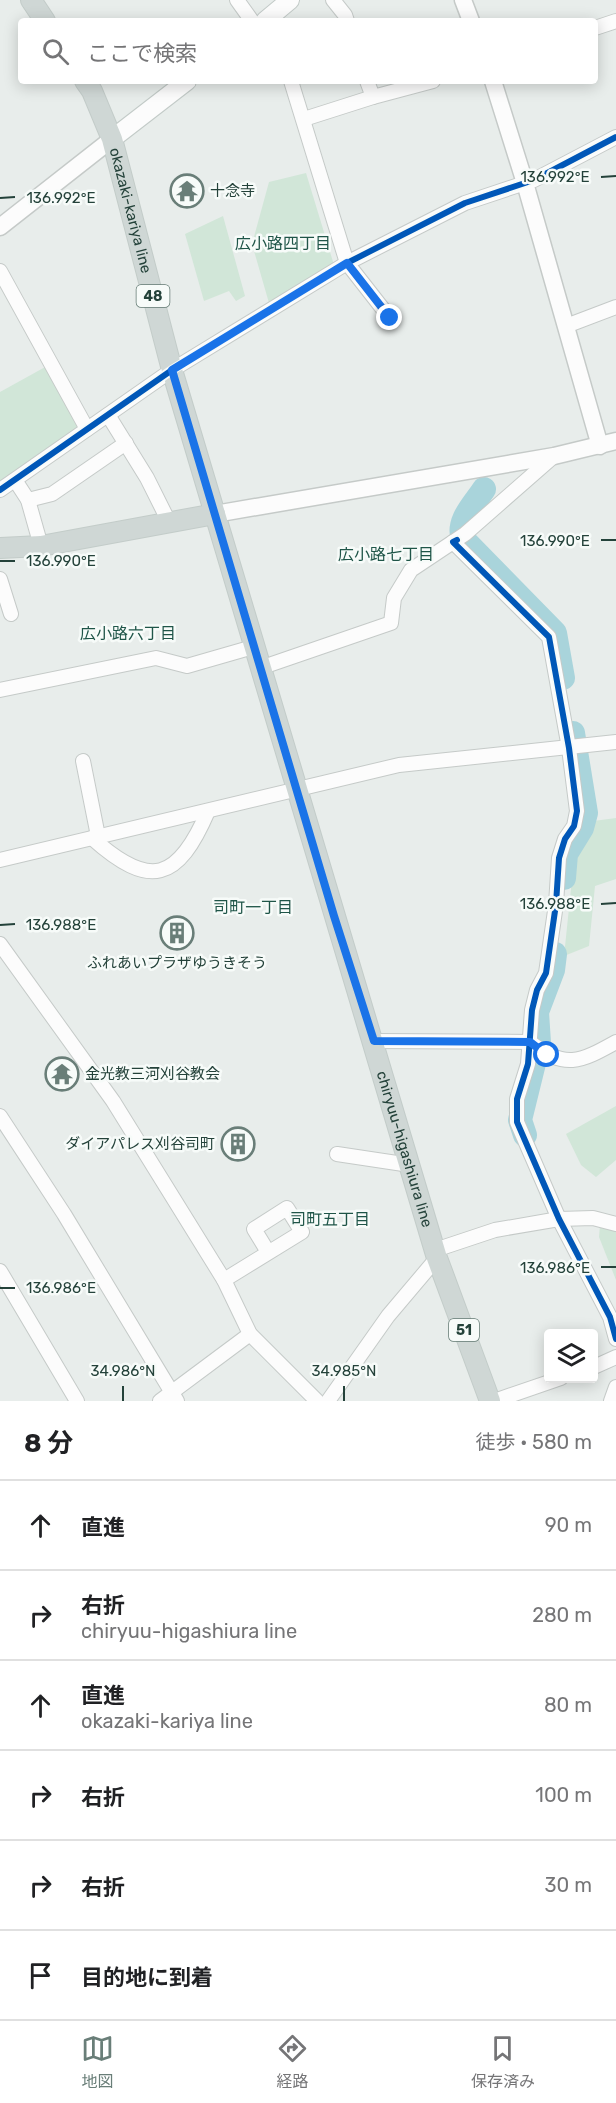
<!DOCTYPE html>
<html lang="ja">
<meta charset="utf-8">
<style>
body{margin:0;font-family:Rubik,"Noto Sans JP",sans-serif;background:#f6f6f6;color:#202124}
.controls{position:absolute;right:18px;bottom:18px;display:grid;overflow:hidden;border-radius:6px;box-shadow:0 3px 15px #0003}
.controls button{width:54px;height:54px;display:grid;place-items:center;padding:0;border:0;border-bottom:2px solid #e0e0e0;background:#fff;color:#202124;font:30px sans-serif}
.stop{position:absolute;width:18px;height:18px;margin:-14px;border:4px solid #1a73e8;border-radius:50%;background:#fff}
.stop.end{background:#1a73e8;border-color:#fff;box-shadow:0 2px 6px #0008}
.list{margin:0;padding:0;list-style:none}
h2{display:flex;justify-content:space-between;align-items:center;height:78px;margin:0;padding:0 24px;font-size:26px}
h2 small{font-size:20px;font-weight:400;color:#757577}
.list li{display:grid;grid-template-columns:39px 1fr auto;gap:18px;align-items:center;box-sizing:border-box;height:90px;padding:0 24px;border-top:2px solid #e0e0e0}
.list b{display:block;font-size:22px;white-space:nowrap}
.list p{margin:0;font-size:20px;white-space:nowrap;color:#757577}
.list em{font-size:20px;font-style:normal;color:#757577}
.icon{flex:none;width:33px;height:33px;fill:none;stroke:currentColor;stroke-width:2;stroke-linecap:round;stroke-linejoin:round}
.map{position:relative;flex:none;width:616px;height:1401px;overflow:hidden}
.search{position:absolute;background:#fff;box-shadow:0 3px 15px #0003;left:18px;right:18px;top:18px;height:66px;display:flex;align-items:center;gap:15px;box-sizing:border-box;padding:0 21px;border-radius:6px;color:#757577;font-size:22px}
.sheet{height:618px;background:#fff}
nav{display:flex;justify-content:space-around;align-items:center;box-sizing:border-box;height:84px;border-top:2px solid #e0e0e0;background:#fff;font-size:16px;color:#757577}
nav a{display:grid;justify-items:center;gap:3px}
nav .on{color:#697e78}
.map>svg:first-child{display:block}
.green{fill:#d1e6d8}
.lines{fill:none;stroke-linecap:round;stroke-linejoin:round}
.river{stroke:#a9d4db;stroke-width:24}
.minor-casing{stroke:#c5cac8;stroke-width:16}
.tertiary-casing{stroke:#c5cac8;stroke-width:19}
.secondary-casing{stroke:#c3cbc8;stroke-width:20}
.primary-casing{stroke:#c3ccc9;stroke-width:22}
.minor{stroke:#fcfcfc;stroke-width:14}
.tertiary{stroke:#fcfcfc;stroke-width:16}
.secondary{stroke:#fcfcfc;stroke-width:18}
.primary{stroke:#cfd7d5;stroke-width:20}
.cycleway-casing{stroke:#f7fbf9;stroke-width:10}
.cycleway{stroke:#0057b8;stroke-width:6}
.route{stroke:#1a73e8;stroke-width:8}
.ticks{fill:none;stroke:#24423a;stroke-width:2}
.labels{text-anchor:middle;dominant-baseline:central;stroke-width:5;stroke-linejoin:round;paint-order:stroke}
.shield{fill:#f7fbf9;stroke:#637a73;stroke-width:1.5}
.shield-label{font-size:14px;font-weight:bold;fill:#24423a}
.poi-label{font-size:15px;fill:#24423a;stroke:#f7fbf9;text-anchor:start}
.street-label{font-size:15px;fill:#24423a;stroke:#f7fbf9}
.neighbourhood-label{font-size:16px;fill:#1f5548;stroke:#f7fbf9}
.ticks-label{font-size:15px;text-anchor:middle;fill:#24423a;stroke:#f7fbf9;stroke-width:5;stroke-linejoin:round;paint-order:stroke}
</style>
<div class="map">
<svg width="616" height="1401" viewBox="0 0 616 1401">
<rect width="100%" height="100%" fill="#e8edeb"/>
<g class="green">
<path d="M306,173l28,92 -65,38 -17,-59 17,-62z"/>
<path d="M223,216l22,80 -9,5 -7,-10 -25,10 -19,-67z"/>
<path d="M47,366l35,62 -82,56v-92z"/>
<path d="M616,818v61l-21,7 -6,60 -25,10 10,-96 12,-38z"/>
<path d="M616,1106v54l-20,17 -15,-12 -15,-31z"/>
<path d="M600,1225l16,4v51l-17,-43z"/>
</g>
<g class="lines">
<g class="river">
<path d="M484,489c-9,14 -28,32 -21,50l92,94 8,45"/>
<path d="M564,878l2,-24 16,-26 4,-15 -13,-80"/>
<path d="M525,1135l-5,-15 19,-77 -2,-31 16,-42 2,-16"/>
</g>
<g class="minor-casing">
<g id="minor">
<path d="M237,0l15,21"/>
<path d="M333,0l12,15 2,6"/>
<path d="M595,28l21,-7"/>
<path d="M291,81l56,182 43,55"/>
<path d="M367,81l6,16"/>
<path d="M304,119l69,-22 60,-16"/>
<path d="M0,271l87,158"/>
<path d="M566,326l50,-19"/>
<path d="M108,415l39,63 22,44"/>
<path d="M15,480l13,20 13,46"/>
<path d="M0,490l172,-120 175,-107 118,-60 69,-23 82,-43"/>
<path d="M28,500l24,-6 74,-51"/>
<path d="M453,542l96,95 20,111 8,63 -3,15 -9,13 -6,19 -3,46 -10,69 -9,17 -5,20 -4,54 -11,35v23l42,97 51,98 6,22"/>
<path d="M0,579l11,35"/>
<path d="M260,668l131,-45 3,-25 17,-28 54,-36 89,-78"/>
<path d="M0,690l156,-32 31,8 66,-19"/>
<path d="M83,761l15,75"/>
<path d="M92,838c58,52 86,43 116,-27"/>
<path d="M0,860l399,-95 217,-23"/>
<path d="M0,944l113,157 111,179 26,54 67,67"/>
<path d="M374,1041l156,1"/>
<path d="M530,1042c35,28 50,20 86,0"/>
<path d="M0,1116l64,98 113,187"/>
<path d="M337,1154l73,11"/>
<path d="M435,1250l60,-20 64,-11 34,-1 23,6"/>
<path d="M0,1271l77,130"/>
<path d="M224,1280l78,-48 -15,-24 -33,21 14,23"/>
<path d="M594,1367l22,-10"/>
<path d="M160,1401l90,-67"/>
<path d="M328,1401l60,-85 49,-58"/>
<path d="M494,1401l67,-23"/>
<path d="M611,1401l5,-14"/>
</g>
</g>
<g class="tertiary-casing">
<g id="tertiary">
<path d="M463,0l8,21"/>
<path d="M493,81l32,102 75,263"/>
<path d="M0,227l112,-88"/>
<path d="M215,514l339,-58 62,-15"/>
</g>
</g>
<g class="secondary-casing">
<g id="secondary">
<path d="M265,21l25,-21"/>
<path d="M112,139l75,-58"/>
</g>
</g>
<g class="primary-casing">
<g id="primary">
<path d="M31,0l14,21"/>
<path id="s1" d="M85,81l7,10 20,48 60,231 265,888 53,143"/>
<path d="M0,548l41,-2 174,-32"/>
</g>
</g>
<use href="#minor" class="minor"/>
<use href="#tertiary" class="tertiary"/>
<use href="#secondary" class="secondary"/>
<use href="#primary" class="primary"/>
<g class="cycleway-casing">
<g id="cycleway">
<path d="M0,490l172,-120 175,-107 118,-60 69,-23 82,-43"/>
<path d="M457,540l-4,2 96,95 20,111 8,63 -3,15 -9,13 -6,19 -3,46 -10,69 -9,17 -5,20 -4,54 -11,35v23l42,97 51,98 6,22"/>
</g>
</g>
<use href="#cycleway" class="cycleway"/>
</g>
<g class="lines">
<path class="route" d="M390,318l-43,-55 -175,107 162,546 40,125 156,1 17,13"/>
</g>
<path class="ticks" d="M601,177l15,-1M0,198l15,-1M601,540h15M0,561h15M601,904l15,-1M0,925l15,-1M601,1267h15M0,1288h15M123,1386v15M344,1386v15"/>
<defs>
<g id="temple-ring" transform="scale(1.725)"><circle r="9.5" fill="#f7fbf9" stroke="#697e78" stroke-width="1.5"/><path d="M0-6L5-2H3V0L6.5 2.5H4V6H1.5V3h-3V6H-4V2.5H-6.5L-3 0V-2H-5Z" fill="#697e78"/></g>
<g id="building-ring" transform="scale(1.725)"><circle r="9.5" fill="#f7fbf9" stroke="#697e78" stroke-width="1.5"/><path d="M-4-6H4V6H1V3H-1V6H-4ZM-2.5-4.3h1.7v1.8h-1.7ZM.8-4.3h1.7v1.8H.8ZM-2.5-1h1.7V.8h-1.7ZM.8-1h1.7V.8H.8Z" fill="#697e78"/></g>
</defs>
<g fill-rule="evenodd">
<use href="#temple-ring" x="187" y="191"/>
<use href="#building-ring" x="177" y="933"/>
<use href="#temple-ring" x="62" y="1074"/>
<use href="#building-ring" x="238" y="1144"/>
</g>
<g class="labels">
<g class="shield">
<rect x="136.5" y="285" width="33" height="22" rx="4.5"/>
<rect x="449" y="1319" width="30" height="22" rx="4.5"/>
</g>
<g class="shield-label">
<text x="153" y="296">48</text>
<text x="464" y="1330">51</text>
</g>
<g class="poi-label">
<text x="210" y="191">十念寺</text>
<text x="177" y="963" text-anchor="middle">ふれあいプラザゆうきそう</text>
<text x="85" y="1074">金光教三河刈谷教会</text>
<text x="215" y="1144" text-anchor="end">ダイアパレス刈谷司町</text>
</g>
<g class="street-label">
<text stroke="none"><textPath href="#s1" startOffset="138">okazaki-kariya line</textPath></text>
<text stroke="none"><textPath href="#s1" startOffset="1116">chiryuu-higashiura line</textPath></text>
</g>
<g class="neighbourhood-label">
<text x="283" y="243">広小路四丁目</text>
<text x="386" y="554">広小路七丁目</text>
<text x="128" y="633">広小路六丁目</text>
<text x="253" y="907">司町一丁目</text>
<text x="330" y="1219">司町五丁目</text>
</g>
</g>
<g class="ticks-label">
<text x="555" y="182">136.992°E</text>
<text x="61" y="203">136.992°E</text>
<text x="555" y="546">136.990°E</text>
<text x="61" y="566">136.990°E</text>
<text x="555" y="909">136.988°E</text>
<text x="61" y="930">136.988°E</text>
<text x="555" y="1273">136.986°E</text>
<text x="61" y="1293">136.986°E</text>
<text x="123" y="1376">34.986°N</text>
<text x="344" y="1376">34.985°N</text>
</g>
</svg>
<div class="controls">
<button><svg class="icon" aria-label="layers" viewBox="0 0 24 24"><path d="M12 4l9 5-9 5-9-5zM3 14l9 5 9-5"/></svg></button>
</div>
<div class="stop" style="left:547px;top:1055px"></div>
<div class="stop end" style="left:390px;top:318px"></div>
<div class="search"><svg class="icon" aria-label="search" viewBox="0 0 24 24"><circle cx="10" cy="10" r="6"/><path d="M15 15l6 6"/></svg>ここで検索</div>
</div>
<section class="sheet">
<h2>8 分<small>徒歩 · 580 m</small></h2>
<ul class="list">
<li><svg class="icon" aria-label="ahead" viewBox="0 0 24 24"><path d="M12 20V5M6 11l6-6 6 6"/></svg><div><b>直進</b></div><em>90 m</em></li>
<li><svg class="icon" aria-label="right" viewBox="0 0 24 24"><path d="M7 20v-9h11M14 6l5 5-5 5"/></svg><div><b>右折</b><p>chiryuu-higashiura line</p></div><em>280 m</em></li>
<li><svg class="icon" aria-label="ahead" viewBox="0 0 24 24"><path d="M12 20V5M6 11l6-6 6 6"/></svg><div><b>直進</b><p>okazaki-kariya line</p></div><em>80 m</em></li>
<li><svg class="icon" aria-label="right" viewBox="0 0 24 24"><path d="M7 20v-9h11M14 6l5 5-5 5"/></svg><div><b>右折</b></div><em>100 m</em></li>
<li><svg class="icon" aria-label="right" viewBox="0 0 24 24"><path d="M7 20v-9h11M14 6l5 5-5 5"/></svg><div><b>右折</b></div><em>30 m</em></li>
<li><svg class="icon" aria-label="arrive" viewBox="0 0 24 24"><path d="M6 21V4h12l-3 4 3 4H6"/></svg><div><b>目的地に到着</b></div></li>
</ul>
</section>
<nav>
<a class="on"><svg class="icon" aria-label="map" viewBox="0 0 24 24"><path d="M3 6l6-2 6 2 6-2v14l-6 2-6-2-6 2zM9 4v14M15 6v14"/></svg>地図</a>
<a><svg class="icon" aria-label="directions" viewBox="0 0 24 24"><path d="M12 3l9 9-9 9-9-9zM9 14v-3h6M13 9l2 2-2 2"/></svg>経路</a>
<a><svg class="icon" aria-label="saved" viewBox="0 0 24 24"><path d="M7 4h10v16l-5-4-5 4z"/></svg>保存済み</a>
</nav>
